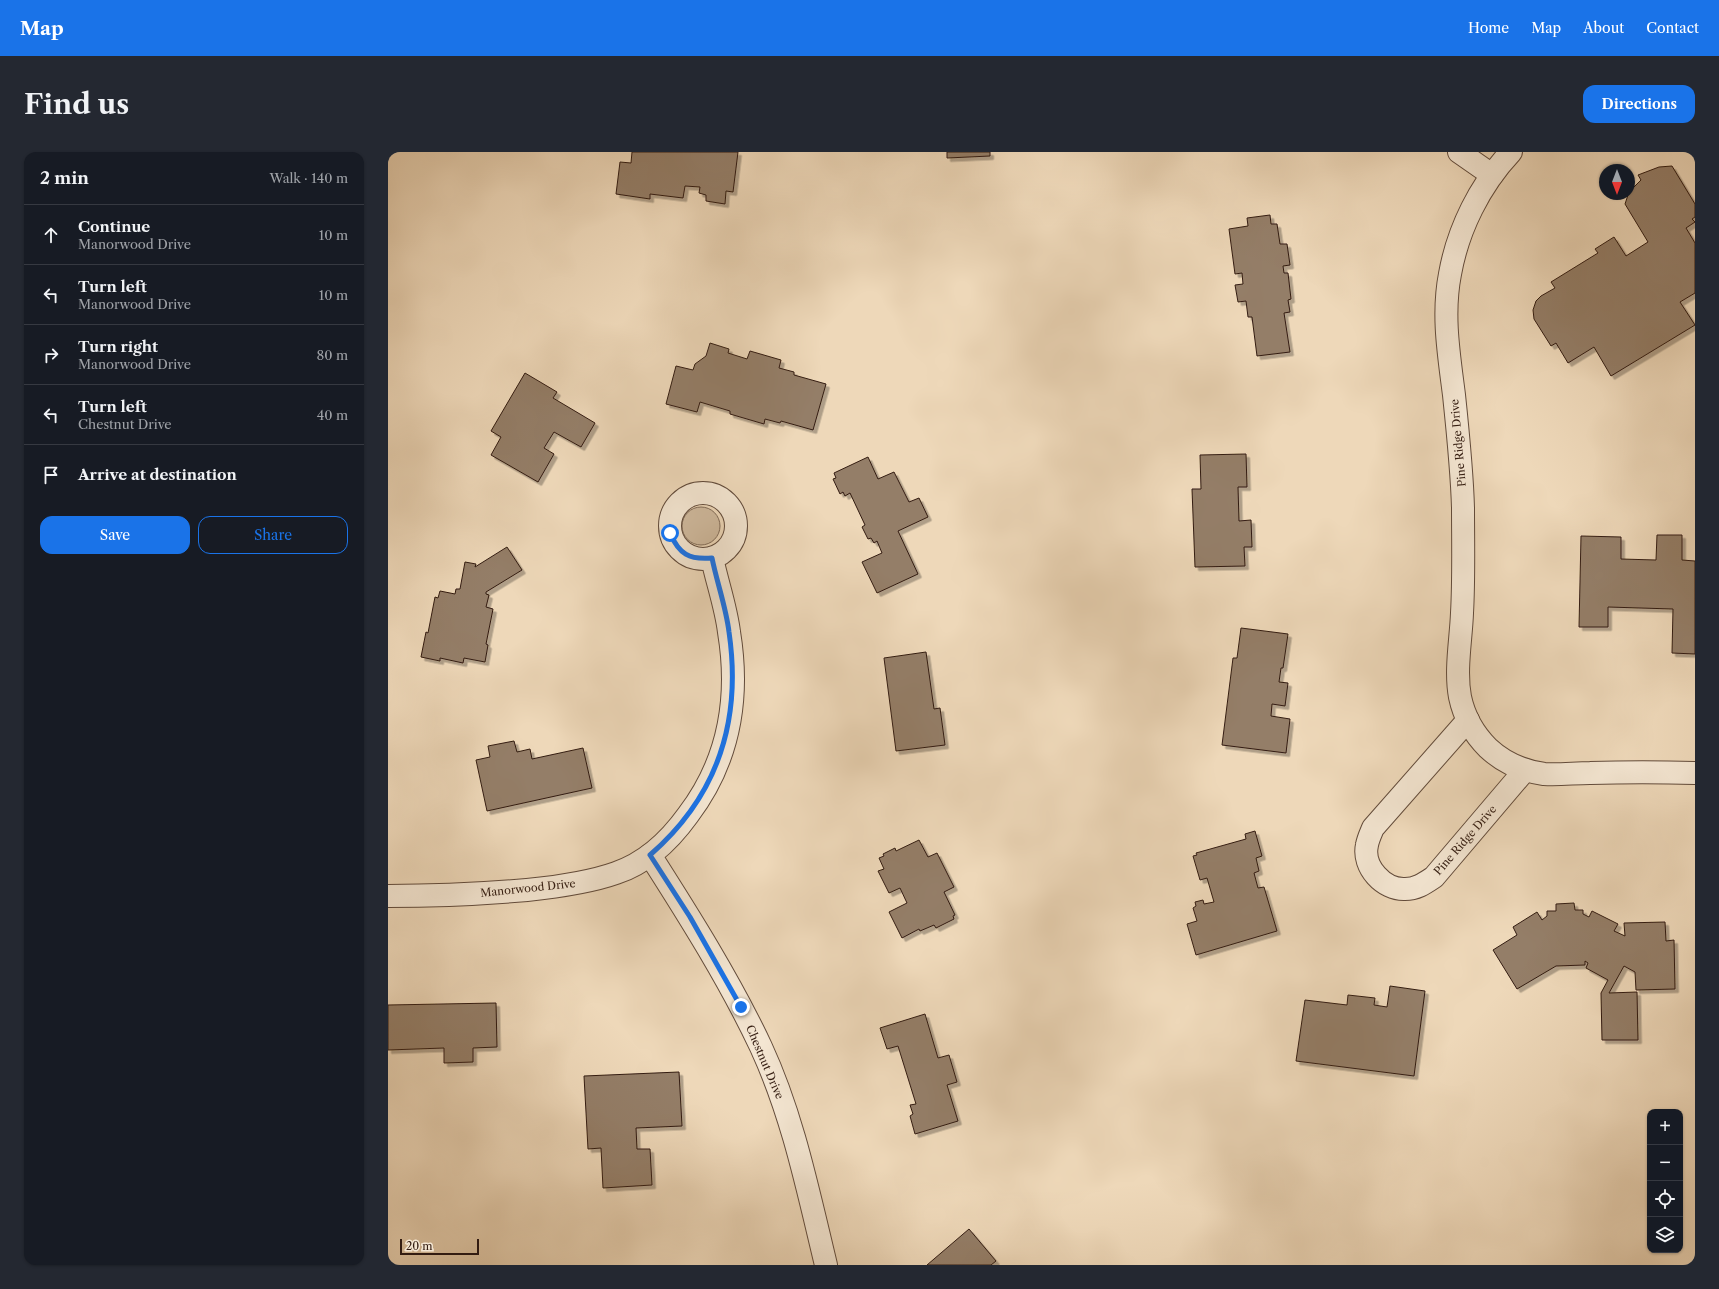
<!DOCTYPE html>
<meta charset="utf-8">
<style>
body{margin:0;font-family:"Libre Caslon Text",serif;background:#242831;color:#f1f3f6}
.controls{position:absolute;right:12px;bottom:12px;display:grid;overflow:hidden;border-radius:8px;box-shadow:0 1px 3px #0004}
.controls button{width:36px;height:36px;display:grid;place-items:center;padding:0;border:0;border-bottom:1px solid #363941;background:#171b24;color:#f1f3f6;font:20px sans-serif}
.compass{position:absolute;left:1211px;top:12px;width:36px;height:36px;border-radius:50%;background:#171b24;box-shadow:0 1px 3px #0004;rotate:180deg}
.scale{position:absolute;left:12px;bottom:10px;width:79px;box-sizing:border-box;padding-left:4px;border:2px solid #331c11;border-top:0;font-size:11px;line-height:14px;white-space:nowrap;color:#331c11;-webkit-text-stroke:3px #f4e6d2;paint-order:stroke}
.stop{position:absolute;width:12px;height:12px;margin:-9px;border:3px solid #1a73e8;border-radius:50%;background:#fff}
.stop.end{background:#1a73e8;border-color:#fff;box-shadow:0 1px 4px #0008}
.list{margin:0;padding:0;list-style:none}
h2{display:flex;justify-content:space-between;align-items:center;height:52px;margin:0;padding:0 16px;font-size:17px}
h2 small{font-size:13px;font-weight:400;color:#9ea1a6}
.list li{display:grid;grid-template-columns:26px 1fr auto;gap:12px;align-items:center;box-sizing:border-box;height:60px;padding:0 16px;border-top:1px solid #363941}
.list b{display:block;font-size:15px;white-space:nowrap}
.list p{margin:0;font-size:13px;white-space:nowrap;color:#9ea1a6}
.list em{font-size:13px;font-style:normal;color:#9ea1a6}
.actions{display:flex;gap:8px;padding:12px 16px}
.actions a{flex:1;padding:9px 0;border:1px solid #1a73e8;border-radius:12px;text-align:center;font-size:14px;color:#1a73e8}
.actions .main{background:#1a73e8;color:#fff}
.icon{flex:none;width:22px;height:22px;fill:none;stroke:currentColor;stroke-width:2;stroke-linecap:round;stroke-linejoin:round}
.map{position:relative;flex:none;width:1307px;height:1113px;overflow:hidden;border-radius:12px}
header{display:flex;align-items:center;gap:24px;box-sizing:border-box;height:56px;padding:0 20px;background:#1a73e8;color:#fff}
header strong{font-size:19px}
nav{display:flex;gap:22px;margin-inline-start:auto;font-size:14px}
.intro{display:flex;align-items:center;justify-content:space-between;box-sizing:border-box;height:96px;padding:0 24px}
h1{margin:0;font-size:28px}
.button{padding:10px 18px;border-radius:12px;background:#1a73e8;color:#fff;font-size:14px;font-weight:700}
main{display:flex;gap:24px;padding:0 24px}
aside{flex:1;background:#171b24;border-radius:12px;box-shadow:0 1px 3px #0004}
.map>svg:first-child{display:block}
.green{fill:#ceb89c;stroke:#806a56}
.building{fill:#947e68;stroke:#331c11;filter:url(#shadow)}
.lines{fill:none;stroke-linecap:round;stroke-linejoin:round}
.street-casing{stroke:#624b3b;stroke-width:24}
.street{stroke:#f4e6d2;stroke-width:22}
.route{stroke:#1a73e8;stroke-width:5}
.labels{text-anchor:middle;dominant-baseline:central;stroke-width:4;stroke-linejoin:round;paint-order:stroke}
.street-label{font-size:11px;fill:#331c11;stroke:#f4e6d2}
</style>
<header>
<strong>Map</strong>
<nav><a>Home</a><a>Map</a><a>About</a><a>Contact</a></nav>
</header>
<div class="intro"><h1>Find us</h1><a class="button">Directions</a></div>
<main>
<aside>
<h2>2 min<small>Walk · 140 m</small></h2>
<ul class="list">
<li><svg class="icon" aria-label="ahead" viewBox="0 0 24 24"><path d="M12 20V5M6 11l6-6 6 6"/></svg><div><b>Continue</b><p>Manorwood Drive</p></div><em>10 m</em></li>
<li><svg class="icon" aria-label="left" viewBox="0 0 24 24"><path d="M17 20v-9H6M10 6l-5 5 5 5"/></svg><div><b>Turn left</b><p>Manorwood Drive</p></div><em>10 m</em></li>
<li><svg class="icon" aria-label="right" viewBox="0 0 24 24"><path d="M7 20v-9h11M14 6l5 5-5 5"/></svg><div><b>Turn right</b><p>Manorwood Drive</p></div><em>80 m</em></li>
<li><svg class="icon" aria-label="left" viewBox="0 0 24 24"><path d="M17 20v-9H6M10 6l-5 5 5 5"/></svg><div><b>Turn left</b><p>Chestnut Drive</p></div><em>40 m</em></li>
<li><svg class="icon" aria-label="arrive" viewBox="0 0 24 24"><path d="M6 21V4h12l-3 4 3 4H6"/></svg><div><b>Arrive at destination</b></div></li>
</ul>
<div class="actions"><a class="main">Save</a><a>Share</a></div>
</aside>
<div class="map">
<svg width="1307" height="1113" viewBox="0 0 1307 1113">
<defs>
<filter id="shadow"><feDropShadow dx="3.5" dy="3.5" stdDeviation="0" flood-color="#0004"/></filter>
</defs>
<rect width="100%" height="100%" fill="#eed8b9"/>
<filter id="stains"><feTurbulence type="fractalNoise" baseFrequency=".005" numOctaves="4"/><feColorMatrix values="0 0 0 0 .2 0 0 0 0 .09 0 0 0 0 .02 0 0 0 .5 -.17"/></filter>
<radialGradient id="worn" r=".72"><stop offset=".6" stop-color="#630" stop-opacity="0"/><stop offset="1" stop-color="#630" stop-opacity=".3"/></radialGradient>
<circle class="green" cx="313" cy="374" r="19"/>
<g class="building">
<path d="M244,0h106l-5,40 -7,-1 -1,13 -19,-3v-6l-7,-2 1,-6 -15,-1 -2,12 -33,-4v5l-34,-5 4,-32 11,1z"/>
<path d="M559,0h43v4l-43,2z"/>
<path d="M1284,14l23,38v13l-3,2 3,3 -9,6 9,15v50l-15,9 15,23 -84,51 -17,-29 -26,16 -12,-20 -5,3 -17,-27 -1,-9 3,-9 5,-5 14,-8 -4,-6 47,-29 -3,-4 19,-12 12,19 22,-14 -23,-38 4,-12 12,-12 -3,-5 21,-8z"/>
<path d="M882,63l1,9h6l3,20h7l3,21 -7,1 1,7h4l3,26 -3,1 2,12 -6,1 6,39 -33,4 -5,-39h-4l-2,-16 -8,1 -3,-17 8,-1 -1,-11 -7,1 -6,-45 19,-3 -1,-8z"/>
<path d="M322,191l19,6 -1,4 19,6 3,-8 31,9 -2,8 15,4v3l32,9 -13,46 -32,-9 -1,2 -15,-4 -1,5 -34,-10v-3l-30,-9 -3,10 -31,-8 10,-38 17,4 2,-6 11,-8z"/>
<path d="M137,221l32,19 -4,6 42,25 -14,24 -27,-15 -10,16 10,6 -16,28 -47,-27 10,-18 -10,-6z"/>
<path d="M858,302l1,33h-9l1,34 12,-1 1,27h-8l1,19 -50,1 -3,-78h9l-1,-34z"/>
<path d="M480,305l10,22 16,-7 15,30 10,-4 9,19 -30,14 20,43 -41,19 -15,-31 20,-9 -5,-12 -3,2 -3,-5 -3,1 -6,-12 3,-2 -15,-32 -5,3 -2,-4 -3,2 -7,-15 3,-1 -2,-5z"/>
<path d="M1269,383h25v25l13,1v93l-23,-1 1,-44 -65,-2v20h-29l2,-91 40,1v22l35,1z"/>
<path d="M119,395l15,23 -36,22v2l3,1 -3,12 7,2 -7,35 2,1 -3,17 -21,-4 -1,5 -23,-5v3l-19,-4 5,-25 2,1 7,-36 3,1 2,-7 15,3 1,-5h4l5,-27 11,2 -1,3z"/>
<path d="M853,476l47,6 -5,34h-2l-2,14 9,1 -3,23 -13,-2 -1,12 19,3 -4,34 -64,-8 11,-87h4z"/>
<path d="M538,500l8,57 6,-1 5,37 -49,6 -12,-93z"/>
<path d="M126,589l3,11 13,-3 2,10 51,-11 9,40 -105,23 -11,-51 14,-3 -2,-11z"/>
<path d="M867,679l7,25 -6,2 3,13 -5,2 4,15 6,-1 13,44 -81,24 -9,-31 10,-3 -4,-13 3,-2 -1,-4 8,-2 1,4 10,-2 -7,-24 -7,2 -7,-24 4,-1 -1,-2 50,-14 -1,-5z"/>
<path d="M531,688l9,17 9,-4 17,34 -10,5 11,23 -2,1 1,3 -18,9 -2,-3 -14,6 -1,-2 -17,9 -13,-26 18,-9 -7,-15 -11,5 -11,-22 6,-2 -5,-11 5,-2 -1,-2 12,-6 1,3z"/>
<path d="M1186,751l1,7h8v4l6,3 3,-6 26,13 -4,7 11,5 -1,-13 41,-1 1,19 8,-1 1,49 -39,1 -1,-18 -11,-6 -15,27 28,-1 1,48h-36l-1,-47 7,-13 -22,-12 2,-5 -3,-2v4l-29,1 -39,23 -24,-39 24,-15 -4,-8 24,-15 5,8 5,-4v-5h9v-7z"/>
<path d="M1002,834l35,5 -11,85 -118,-15 9,-61 42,5 1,-10 27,3 -1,7 13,2z"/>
<path d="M108,851l1,44 -24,1v14l-29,1v-15l-56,2v-45z"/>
<path d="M537,862l13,44 11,-3 8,27 -10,3 11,36 -43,13 -5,-18 3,-2 -3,-9 6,-1 -18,-58 -11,3 -7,-21z"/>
<path d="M291,920l3,54 -46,2 1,21h13l2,36 -49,3 -2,-40 -13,1 -4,-73z"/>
<path d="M581,1077l27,32 -5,4h-64z"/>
</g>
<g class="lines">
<g class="street-casing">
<g id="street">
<path d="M1071,0l33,23"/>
<path d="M1123,0c-31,33 -53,77 -61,122 -8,41 -1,81 4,121 4,38 8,76 9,113 0,35 1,70 -1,105 -1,27 -7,57 -2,84 4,19 14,37 28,51 15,14 35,23 56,26 15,1 31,-1 46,-1 35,-1 70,-1 105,0"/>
<circle cx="315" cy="374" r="33"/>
<path d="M1080,568l-95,108c-2,5 -5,11 -6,17 -5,22 17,45 38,44 12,0 20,-6 29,-12l91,-107"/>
<path d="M262,703c39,61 80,126 111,192 32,69 47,144 65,218"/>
<path d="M0,744c46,0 93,-2 139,-6 29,-3 61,-7 89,-17 30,-10 54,-33 72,-58 41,-54 52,-116 41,-183 -3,-25 -12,-50 -17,-74"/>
</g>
</g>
<use href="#street" class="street"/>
</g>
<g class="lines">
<path class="route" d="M282,381c9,21 19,27 42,25 5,25 14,49 17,74 13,89 -11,164 -79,223l40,62 51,90"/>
</g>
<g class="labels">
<g class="street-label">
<text transform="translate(1070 291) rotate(-95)">Pine Ridge Drive</text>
<text transform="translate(1077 688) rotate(-49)">Pine Ridge Drive</text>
<text transform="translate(140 736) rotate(-6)">Manorwood Drive</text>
<text transform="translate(377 910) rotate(67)">Chestnut Drive</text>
</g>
</g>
<rect width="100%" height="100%" filter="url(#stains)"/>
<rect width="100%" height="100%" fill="url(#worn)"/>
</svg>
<div class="controls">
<button>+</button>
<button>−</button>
<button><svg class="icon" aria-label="locate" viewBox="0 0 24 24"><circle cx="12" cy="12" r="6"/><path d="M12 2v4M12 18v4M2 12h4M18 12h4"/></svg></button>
<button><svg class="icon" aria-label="layers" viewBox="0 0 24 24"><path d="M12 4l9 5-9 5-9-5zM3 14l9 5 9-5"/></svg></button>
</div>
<svg class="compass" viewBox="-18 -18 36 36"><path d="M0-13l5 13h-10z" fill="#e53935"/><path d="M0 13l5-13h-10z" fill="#9ea1a6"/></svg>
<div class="scale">20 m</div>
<div class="stop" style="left:282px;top:381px"></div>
<div class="stop end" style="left:353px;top:855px"></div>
</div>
</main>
